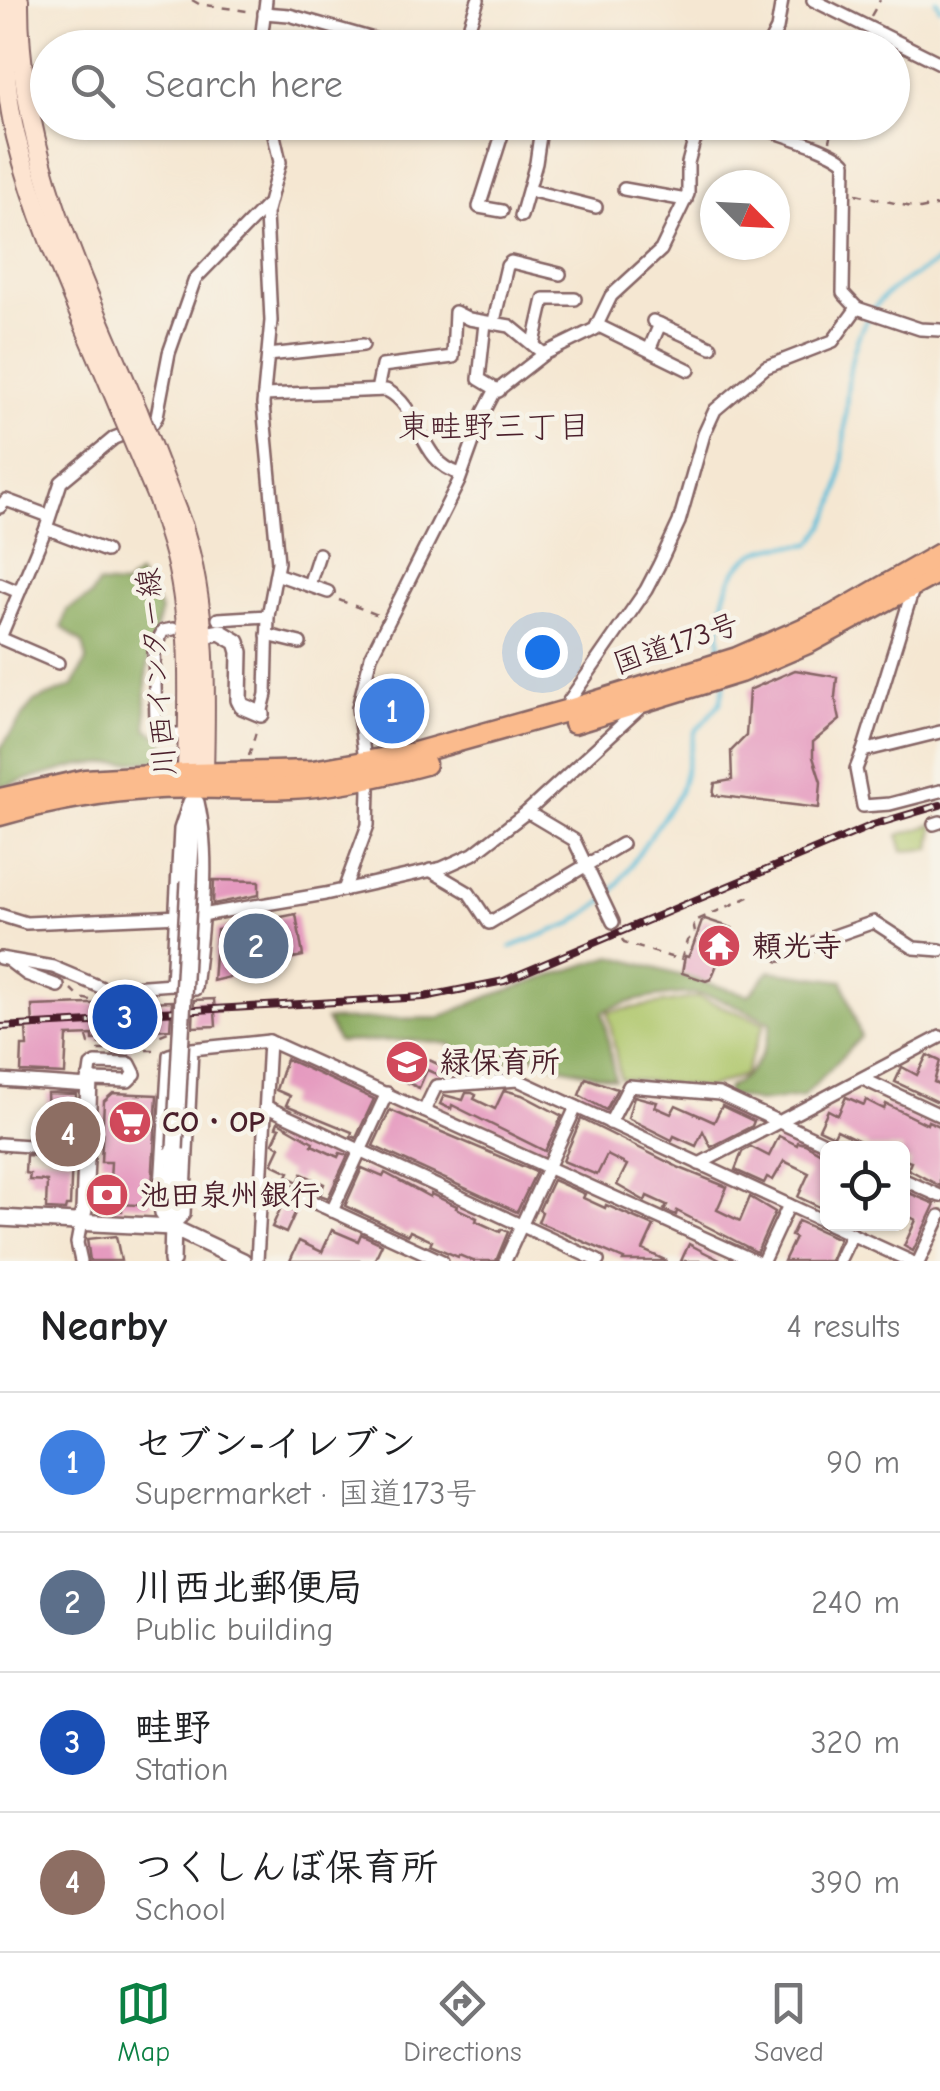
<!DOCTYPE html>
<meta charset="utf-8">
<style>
body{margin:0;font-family:"Comic Neue","Klee One",sans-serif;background:#f2f2f2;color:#202124}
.controls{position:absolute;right:30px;bottom:30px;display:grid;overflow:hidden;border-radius:15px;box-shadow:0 2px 8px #0004}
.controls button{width:90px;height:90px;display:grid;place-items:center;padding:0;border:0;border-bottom:2px solid #e0e0e0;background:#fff;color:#202124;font:50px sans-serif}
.compass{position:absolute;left:700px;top:170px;width:90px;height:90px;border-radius:50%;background:#fff;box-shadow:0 2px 8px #0004;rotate:114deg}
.you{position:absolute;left:542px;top:652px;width:35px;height:35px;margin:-25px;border:8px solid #fff;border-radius:50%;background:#1a73e8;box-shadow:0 0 0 15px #1a73e833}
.badge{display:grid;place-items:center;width:65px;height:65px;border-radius:50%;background:#0b8043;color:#fff;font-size:32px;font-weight:700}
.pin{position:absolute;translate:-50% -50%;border:5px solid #fff;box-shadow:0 2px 10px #0006}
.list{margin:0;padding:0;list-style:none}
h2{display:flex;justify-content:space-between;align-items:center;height:130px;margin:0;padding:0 40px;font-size:42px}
h2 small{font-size:32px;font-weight:400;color:#757577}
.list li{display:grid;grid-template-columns:65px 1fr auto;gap:30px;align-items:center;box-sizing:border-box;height:140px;padding:0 40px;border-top:2px solid #e0e0e0}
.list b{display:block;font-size:38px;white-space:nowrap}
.list p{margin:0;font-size:32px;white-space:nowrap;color:#757577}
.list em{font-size:32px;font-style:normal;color:#757577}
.icon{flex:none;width:55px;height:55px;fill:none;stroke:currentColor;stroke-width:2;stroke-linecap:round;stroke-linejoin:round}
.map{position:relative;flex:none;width:940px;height:1261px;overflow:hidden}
.search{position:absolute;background:#fff;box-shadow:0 2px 8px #0004;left:30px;right:30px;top:30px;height:110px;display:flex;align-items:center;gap:25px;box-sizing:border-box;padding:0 35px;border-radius:55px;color:#757577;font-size:38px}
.sheet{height:690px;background:#fff}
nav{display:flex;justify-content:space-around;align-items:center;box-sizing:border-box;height:140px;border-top:2px solid #e0e0e0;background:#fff;font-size:28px;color:#757577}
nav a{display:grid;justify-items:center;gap:5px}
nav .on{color:#0b8043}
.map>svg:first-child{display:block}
.green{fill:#aec66b;stroke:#7c724b;stroke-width:2.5}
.forest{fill:#8aab5f;stroke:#6a6545;stroke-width:2.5}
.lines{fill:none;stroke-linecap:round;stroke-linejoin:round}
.stream{stroke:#5bbdd9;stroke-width:4}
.building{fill:#e59abf}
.minor-casing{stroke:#866565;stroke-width:16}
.tertiary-casing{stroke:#866565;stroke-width:20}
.secondary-casing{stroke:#866565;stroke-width:22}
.trunk-casing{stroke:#866565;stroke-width:25}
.path{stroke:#866565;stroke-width:2.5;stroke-dasharray:8 8;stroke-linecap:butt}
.minor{stroke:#fff;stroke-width:11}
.tertiary{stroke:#fff;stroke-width:15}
.secondary{stroke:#fde4d1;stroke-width:18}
.trunk{stroke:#fbbb8d;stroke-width:20}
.rail-casing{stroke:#4a1f2b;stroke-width:8}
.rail{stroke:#f7f3e8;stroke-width:4;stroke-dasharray:11;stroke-linecap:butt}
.tertiary-bridge-casing{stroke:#866565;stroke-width:20;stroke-linecap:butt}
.secondary-bridge-casing{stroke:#866565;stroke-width:22;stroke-linecap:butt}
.tertiary-bridge{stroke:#fff;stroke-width:15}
.secondary-bridge{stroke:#fde4d1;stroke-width:18}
.labels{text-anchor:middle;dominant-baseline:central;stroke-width:9;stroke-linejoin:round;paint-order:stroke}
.street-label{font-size:30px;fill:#4a1f2b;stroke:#f7f3e8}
.poi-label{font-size:30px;font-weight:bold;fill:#4a1f2b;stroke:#f7f3e8;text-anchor:start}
.neighbourhood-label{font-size:32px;fill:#4a1f2b;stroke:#f7f3e8}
</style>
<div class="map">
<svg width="940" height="1261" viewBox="0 0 940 1261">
<rect width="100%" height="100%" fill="#f7f3e8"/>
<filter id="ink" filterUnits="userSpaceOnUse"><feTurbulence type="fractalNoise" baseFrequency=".01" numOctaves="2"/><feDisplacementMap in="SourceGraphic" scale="20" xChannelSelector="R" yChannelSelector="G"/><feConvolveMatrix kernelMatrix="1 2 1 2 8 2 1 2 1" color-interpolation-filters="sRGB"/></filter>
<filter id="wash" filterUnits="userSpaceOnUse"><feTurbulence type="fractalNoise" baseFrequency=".0048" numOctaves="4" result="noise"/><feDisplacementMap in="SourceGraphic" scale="40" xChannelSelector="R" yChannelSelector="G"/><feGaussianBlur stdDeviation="2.25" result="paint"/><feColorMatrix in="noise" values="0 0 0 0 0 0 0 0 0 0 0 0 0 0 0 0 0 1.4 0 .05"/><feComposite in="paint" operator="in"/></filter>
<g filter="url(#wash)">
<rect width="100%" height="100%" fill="#f5e7d2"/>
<g class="green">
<path d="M934,824l-3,25 -28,2 -5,-16z"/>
<path d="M698,997l67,26 -21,52 -36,13 -88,-10 -12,-66z"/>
</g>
<g class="forest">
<path d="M138,574l23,37c-15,48 -17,67 -14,117l17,13v19l-83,5 -81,22v-38l33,-47 40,-16 14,-27 -4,-15 -21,-17 5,-17 23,-13 8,-13 27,2z"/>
<path d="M612,956l137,39 21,-24 73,10 18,56 -58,60 -45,5 -32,-8 1,-6c27,-13 40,-36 44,-66 -22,-9 -44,-22 -67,-27 -23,-5 -81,6 -101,17l12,67 -54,-12 -32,-13c-34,10 -56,24 -79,-10l-34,-4 -78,2 -12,-22 113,-2 51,-22z"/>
</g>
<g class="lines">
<g class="stream">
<path d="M936,0l4,8"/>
<path d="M721,653c-4,-35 2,-90 42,-103 14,-5 33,-4 48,-6 60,-67 9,-169 66,-240 16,-19 43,-31 63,-44"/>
<path d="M511,947l62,-24 37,-27 70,-104 15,-60 25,-29 5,-21"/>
</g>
</g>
<g id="blocks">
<g class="building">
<path d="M795,670l42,7 -2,20 5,23 -27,22v15l8,25 -2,26 -106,-13 2,-12 17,-3 -1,-29 15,-15 3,-46z"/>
<path d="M411,700l1,19 -38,2 -1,-19z"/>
<path d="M214,880l45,1v14l-46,9z"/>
<path d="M296,914l7,42 -53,11v5l-37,9 4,-51z"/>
<path d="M705,919l27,9 -21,51 -5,2 -24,-8 3,-17 3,1 4,-8 10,-28z"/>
<path d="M214,999l2,27 -23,1 1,-27z"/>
<path d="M172,1001l-2,28 -42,2 1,24 -16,-1v-15l-20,1v-5l-26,1 -2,38 -44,-2 1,-26h5l-1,-18h7l-1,-22z"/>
<path d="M412,1052l30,14 2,-4 9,5 -4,9h-8l-14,-6 -8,18 -19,-9z"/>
<path d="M927,1055l13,6 -6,21 6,3v18l-45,-21 7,-15 15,8z"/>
<path d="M286,1059l88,40 -18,39 -5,-2 1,-4 -66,-27 4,-9 -14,-6z"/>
<path d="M586,1078l31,11 -11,21 -27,-15z"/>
<path d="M504,1090l18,5 40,21 -17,35 -93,-46 -1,4 -11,-5 4,-9 19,5 3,-7h6l4,2 -2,4 21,10z"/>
<path d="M47,1093l29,1v38l-4,7 -23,-1z"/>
<path d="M113,1093l44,2 -6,111 -29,-2v7l-20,-1 -4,-5 2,-25 10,1 1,-19h-10l3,-61z"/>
<path d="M634,1096l23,6 -2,5 16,7 5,-9 38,17 8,-16 32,15 -2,5 -41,21 -8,-16 -7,15 -22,-10 -2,4 -44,-22z"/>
<path d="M846,1097l18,8 2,-5 18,9 2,-5 41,20 1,-3 12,5v60l-32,-17 3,-7 -9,-3v-11h-35l1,-3 -31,-15 -3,6 -15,-7 9,-19 10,5z"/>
<path d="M390,1110l146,62 -19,40 -144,-66z"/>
<path d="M581,1119l99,49 47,19 -10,23 23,11 10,-24 25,15 -18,40 -80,-41 -1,4 -12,-5 3,-5 -20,-9 -2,5 -28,-16 10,-20 -20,-10 -10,20 -34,-14z"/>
<path d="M278,1122l35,20 -1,3 26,12 2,-4 8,2 -20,43 -8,-3 4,-11 -22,-10 -4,8 -11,-6 2,-4 -17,-8 8,-17 -7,-4 7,-15 -4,-1z"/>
<path d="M779,1136l18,9 1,-3 7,2 23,13v54l-30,-14 11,-24 -25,-12 -11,19 -6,-3 -3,6 -29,-13 7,-18 9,-5 18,9z"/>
<path d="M26,1155l46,3 -2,48h-4l-1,4 -19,-1 1,-28 -18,-1 1,-6 -5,-1z"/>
<path d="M362,1168l21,9 2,-4 45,24 1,-3 26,12 -1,2 21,10 -1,3 24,11 2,-3 6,3 -12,29h-23l-14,-6 -1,2 -28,-12 2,-4 -22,-10 -2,4 -63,-29z"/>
<path d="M553,1180l32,14 -2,4 22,10 1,-3 48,21 -11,24 24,11h-44l1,-2 -86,-37 4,-10 -3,-2z"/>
<path d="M902,1190l33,14 -22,47 -9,-5 12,-26 -14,-7z"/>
<path d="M282,1205l14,6 -10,22 -14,-6z"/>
<path d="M798,1221l41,18 -9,22h-46l11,-23 -4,-2z"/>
<path d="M332,1230l26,11 3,-7 21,10 -8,17h-84l9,-20 23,11z"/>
<path d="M116,1236l5,25h-31l-3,-22z"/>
<path d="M689,1244l13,7 20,10h-41z"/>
</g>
</g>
</g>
<g filter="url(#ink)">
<use href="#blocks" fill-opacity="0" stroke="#866565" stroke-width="2.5"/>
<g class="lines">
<g class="minor-casing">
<g id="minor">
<path d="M813,0l127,63"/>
<path d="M264,13l25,2 116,33"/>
<path d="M260,48l6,-48"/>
<path d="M462,48l16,-48"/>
<path d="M767,48l10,-19 5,-29"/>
<path d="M564,122h21"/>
<path d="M624,189l62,11"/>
<path d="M529,190l67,17"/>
<path d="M502,211l-23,-4 27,-85"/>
<path d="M521,216l15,-53 6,-41"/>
<path d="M857,308l63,21 20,1"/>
<path d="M494,321l13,-55 4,-4 49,12"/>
<path d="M653,321l58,26"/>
<path d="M485,323l-6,56 20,12"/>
<path d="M597,325l92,45"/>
<path d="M534,343l10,-44h31"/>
<path d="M649,350l11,-26"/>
<path d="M268,355l95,-10"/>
<path d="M377,390l5,-24 71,-9 2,-45 14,7 41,7 34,28"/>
<path d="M264,395l122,-5c36,17 32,73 75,84"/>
<path d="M0,507l6,-7 43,16"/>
<path d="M46,528l60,23"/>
<path d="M276,574l52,18"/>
<path d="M0,584l19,8"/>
<path d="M309,585l10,-31"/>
<path d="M914,586l-51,165 77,-19"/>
<path d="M218,619l50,-3"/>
<path d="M173,629l-10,2 -9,17 2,73c6,15 17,13 31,13"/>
<path d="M267,635l33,8"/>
<path d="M0,638l46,-110 15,-46 53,-44 39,-15 4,-7 12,-63 26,-74 71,-73"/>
<path d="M0,638l58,25"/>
<path d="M261,714l5,-20 2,-78 10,-54 -15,-158 8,-83 -5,-107 14,-52 -9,-40"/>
<path d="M570,714l-1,-13 77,-111 13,-25 20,-43 25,-88 11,-24 51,-43 67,-26 24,-33 -14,-15 2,-130c-12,-15 -75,-31 -98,-41"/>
<path d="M863,751l-7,18 7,37 27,-2 50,-13"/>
<path d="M527,812l47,28 39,82"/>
<path d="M934,824l6,-2"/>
<path d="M430,870l39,23 20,30 133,-79"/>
<path d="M344,890l24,-65 1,-35 -11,-82 13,-52 88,-175 24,-67 11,-21 50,-39 51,-25 16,-33 50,-46 27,-56v-31l6,-22 15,-19"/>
<path d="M0,915l26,8 176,-8 123,-21 117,-26 31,-14 54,-42 115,-106"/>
<path d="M780,955l94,-33 40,26 26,2"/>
<path d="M0,958l53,9 52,22 67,-5 23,5c6,-60 17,-127 3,-187"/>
<path d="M9,961l17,13 32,12"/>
<path d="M172,984l8,-155 9,-27"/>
<path d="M192,1049l-8,165 -13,13 -10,-14 -1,-10 9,-148 23,-6 77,-8 486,220"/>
<path d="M96,1063l34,1 5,10 -7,7 -39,-1 2,-14z"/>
<path d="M863,1079l77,36"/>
<path d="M0,1080l89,6"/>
<path d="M267,1107l331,154"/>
<path d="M424,1111l12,-25 82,-6 310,143"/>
<path d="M610,1123l19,-37 90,8 116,54"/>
<path d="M0,1144l88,6"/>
<path d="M699,1164l241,-127"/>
<path d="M263,1179l179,82"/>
<path d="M902,1179l38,17"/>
<path d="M332,1211l55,-118"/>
<path d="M81,1222l-4,21 4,18"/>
<path d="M829,1224l81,37"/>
<path d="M257,1261l12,-220"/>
<path d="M505,1261l71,-154"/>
<path d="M763,1261l26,-56"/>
<path d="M839,1261l13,-27"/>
<path d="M919,1261l21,-45"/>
</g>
</g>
<g class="tertiary-casing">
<g id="tertiary">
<path d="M204,635l16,-3 17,10 3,10 -1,48 3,6 19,8"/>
<path d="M189,882l5,-94"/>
<path d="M0,1218l171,9 72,34"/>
<path d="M81,1222l3,-12 5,-130"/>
<path d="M172,1261l3,-112"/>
</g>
</g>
<g class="secondary-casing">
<g id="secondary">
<path d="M4,0c-1,45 1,93 12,137 24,97 70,189 107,280"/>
<path d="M19,0c-1,151 62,275 119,411"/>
<path d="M183,527c25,81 23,162 21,246l-7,11"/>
<path d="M168,533c26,77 20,160 19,241l5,9"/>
</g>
</g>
<g class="trunk-casing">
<g id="trunk">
<path d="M574,723l166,-51 70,-30 130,-71"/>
<path d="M0,799l85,-19 102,-6 126,-3 102,-18 154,-43 168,-52 95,-42 108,-62"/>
<path d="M0,815c52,-15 105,-24 159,-27 43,-2 87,2 131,0 46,-2 91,-12 135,-24"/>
</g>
</g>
<g class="path">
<path d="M192,0l7,4 55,8"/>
<path d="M871,16l9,-16"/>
<path d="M853,48l7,-12"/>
<path d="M830,141l4,-19"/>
<path d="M856,194l64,15 20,-4"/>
<path d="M339,600l39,15"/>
<path d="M249,756l9,-31"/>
<path d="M622,939l2,4 57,17 6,-19 8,-8 -2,-11 63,-28"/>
<path d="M71,989l9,9 10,2"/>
<path d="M87,1037l2,7 55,-2 24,-10"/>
<path d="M98,1050h63"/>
</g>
<use href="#minor" class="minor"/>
<use href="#tertiary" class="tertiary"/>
<use href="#secondary" class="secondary"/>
<use href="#trunk" class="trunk"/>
<g class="rail-casing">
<g id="rail">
<path d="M126,1014l298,-17 80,-16 369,-156 67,-20"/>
<path d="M0,1027l91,-5"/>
</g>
</g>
<use href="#rail" class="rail"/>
<g class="tertiary-bridge-casing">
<path id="tertiary-bridge" d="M175,1149l14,-267"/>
</g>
<g class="secondary-bridge-casing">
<g id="secondary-bridge">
<path d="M138,411l45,116"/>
<path d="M123,417l35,83 10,33"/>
</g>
</g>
<use href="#tertiary-bridge" class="tertiary-bridge"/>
<use href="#secondary-bridge" class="secondary-bridge"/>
</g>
</g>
<defs>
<g id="temple-disc" transform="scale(2.25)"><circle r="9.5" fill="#d1495b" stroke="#f7f3e8"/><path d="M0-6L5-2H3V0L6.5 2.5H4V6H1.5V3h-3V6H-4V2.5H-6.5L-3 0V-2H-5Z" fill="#fff"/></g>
<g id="school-disc" transform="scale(2.25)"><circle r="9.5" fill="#d1495b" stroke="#f7f3e8"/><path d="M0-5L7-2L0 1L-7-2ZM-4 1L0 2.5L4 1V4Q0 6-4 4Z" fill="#fff"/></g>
<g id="supermarket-disc" transform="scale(2.25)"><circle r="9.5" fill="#d1495b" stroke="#f7f3e8"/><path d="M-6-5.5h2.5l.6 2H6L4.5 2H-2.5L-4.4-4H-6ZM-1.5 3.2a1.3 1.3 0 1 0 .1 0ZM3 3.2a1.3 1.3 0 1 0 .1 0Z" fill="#fff"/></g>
<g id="bank-disc" transform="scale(2.25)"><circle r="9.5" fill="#d1495b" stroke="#f7f3e8"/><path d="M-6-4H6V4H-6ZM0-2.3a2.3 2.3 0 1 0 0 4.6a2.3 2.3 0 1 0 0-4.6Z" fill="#fff"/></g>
</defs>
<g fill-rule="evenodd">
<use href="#temple-disc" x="719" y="946"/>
<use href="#school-disc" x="407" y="1062"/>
<use href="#supermarket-disc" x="130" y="1122"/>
<use href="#bank-disc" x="107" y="1195"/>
</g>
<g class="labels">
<g class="street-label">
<text transform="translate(676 644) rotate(-19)">国道173号</text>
<text transform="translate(157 672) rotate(-95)">川西インター線</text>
</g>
<g class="poi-label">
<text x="752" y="946">頼光寺</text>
<text x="440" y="1062">緑保育所</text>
<text x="162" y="1122">CO・OP</text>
<text x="140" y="1195">池田泉州銀行</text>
</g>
<g class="neighbourhood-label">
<text x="494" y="426">東畦野三丁目</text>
</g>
</g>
</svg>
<div class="controls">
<button><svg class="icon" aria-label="locate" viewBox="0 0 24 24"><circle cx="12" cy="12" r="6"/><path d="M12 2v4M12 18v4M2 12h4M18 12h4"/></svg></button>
</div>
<svg class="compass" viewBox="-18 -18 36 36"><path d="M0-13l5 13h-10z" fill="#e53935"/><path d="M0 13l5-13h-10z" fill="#757577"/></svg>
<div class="you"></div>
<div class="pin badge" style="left:392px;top:711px;background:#3f7fe0">1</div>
<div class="pin badge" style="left:256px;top:946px;background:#5c6f8a">2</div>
<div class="pin badge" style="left:125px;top:1017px;background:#1a4fb4">3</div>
<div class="pin badge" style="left:68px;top:1134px;background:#8d6e63">4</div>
<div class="search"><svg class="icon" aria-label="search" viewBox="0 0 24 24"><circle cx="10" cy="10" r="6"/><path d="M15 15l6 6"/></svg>Search here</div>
</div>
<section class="sheet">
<h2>Nearby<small>4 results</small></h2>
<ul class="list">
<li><span class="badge" style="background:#3f7fe0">1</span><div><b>セブン-イレブン</b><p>Supermarket · 国道173号</p></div><em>90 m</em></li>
<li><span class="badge" style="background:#5c6f8a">2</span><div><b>川西北郵便局</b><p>Public building</p></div><em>240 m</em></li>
<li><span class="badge" style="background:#1a4fb4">3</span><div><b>畦野</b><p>Station</p></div><em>320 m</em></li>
<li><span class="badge" style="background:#8d6e63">4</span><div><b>つくしんぼ保育所</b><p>School</p></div><em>390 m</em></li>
</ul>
</section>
<nav>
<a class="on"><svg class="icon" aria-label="map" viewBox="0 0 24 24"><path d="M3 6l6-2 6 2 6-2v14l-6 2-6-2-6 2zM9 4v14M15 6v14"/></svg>Map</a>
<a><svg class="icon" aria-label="directions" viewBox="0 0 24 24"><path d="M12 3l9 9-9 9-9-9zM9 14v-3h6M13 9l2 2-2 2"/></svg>Directions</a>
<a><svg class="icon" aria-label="saved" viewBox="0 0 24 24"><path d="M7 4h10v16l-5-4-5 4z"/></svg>Saved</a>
</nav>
